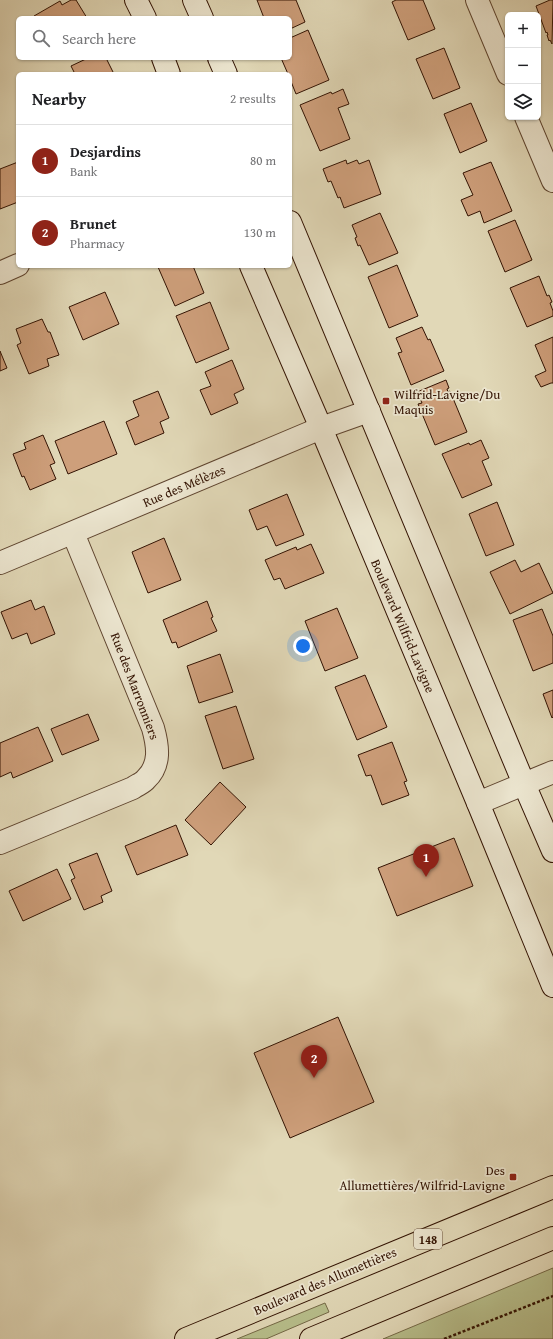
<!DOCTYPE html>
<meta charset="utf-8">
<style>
body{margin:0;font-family:"Gentium Book Plus",serif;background:#f2f2f2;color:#202124}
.controls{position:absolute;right:12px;top:12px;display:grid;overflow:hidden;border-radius:6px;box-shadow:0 1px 3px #0004}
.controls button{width:36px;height:36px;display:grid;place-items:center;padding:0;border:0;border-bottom:1px solid #e0e0e0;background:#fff;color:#202124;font:20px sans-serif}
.you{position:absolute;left:303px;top:646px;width:14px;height:14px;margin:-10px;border:3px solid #fff;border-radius:50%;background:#1a73e8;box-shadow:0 0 0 6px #1a73e833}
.badge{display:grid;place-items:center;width:26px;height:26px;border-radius:50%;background:#8f2418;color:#fff;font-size:13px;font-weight:700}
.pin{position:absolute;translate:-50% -33px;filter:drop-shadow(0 1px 2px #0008)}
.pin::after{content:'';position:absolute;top:21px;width:14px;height:12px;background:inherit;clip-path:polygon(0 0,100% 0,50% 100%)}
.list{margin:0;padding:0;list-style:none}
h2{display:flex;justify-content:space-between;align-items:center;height:52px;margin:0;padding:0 16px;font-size:17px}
h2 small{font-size:13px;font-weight:400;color:#757577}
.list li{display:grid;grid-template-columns:26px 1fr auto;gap:12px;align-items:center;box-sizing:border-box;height:72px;padding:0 16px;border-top:1px solid #e0e0e0}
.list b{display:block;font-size:15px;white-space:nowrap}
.list p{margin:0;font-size:13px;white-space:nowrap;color:#757577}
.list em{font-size:13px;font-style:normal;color:#757577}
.icon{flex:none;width:22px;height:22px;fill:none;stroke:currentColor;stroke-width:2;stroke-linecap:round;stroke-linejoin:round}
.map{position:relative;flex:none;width:553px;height:1339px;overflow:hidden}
.search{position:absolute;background:#fff;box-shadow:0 1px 3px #0004;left:16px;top:16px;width:276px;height:44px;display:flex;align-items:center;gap:10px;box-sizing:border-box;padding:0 14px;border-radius:6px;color:#757577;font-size:15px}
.panel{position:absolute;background:#fff;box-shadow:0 1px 3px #0004;left:16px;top:72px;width:276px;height:196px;border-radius:6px}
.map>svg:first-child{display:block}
.green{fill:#b7be8b;stroke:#746846}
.building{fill:#ce9f7b;stroke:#321202}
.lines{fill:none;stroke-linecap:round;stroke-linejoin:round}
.street-casing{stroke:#5e442f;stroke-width:24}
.secondary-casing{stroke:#321202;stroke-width:24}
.highway-casing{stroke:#321202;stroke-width:24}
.path{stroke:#321202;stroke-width:2.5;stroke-dasharray:3 2;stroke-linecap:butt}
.street{stroke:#ece6d0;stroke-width:22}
.secondary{stroke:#ece6d0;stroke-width:22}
.highway{stroke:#e1d8b7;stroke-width:22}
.poi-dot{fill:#8f2418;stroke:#ece6d0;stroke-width:1.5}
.labels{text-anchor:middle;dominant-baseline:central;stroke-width:3.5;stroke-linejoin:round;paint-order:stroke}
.shield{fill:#ece6d0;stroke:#6a5240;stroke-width:1}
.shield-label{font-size:12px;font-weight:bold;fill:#321202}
.poi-label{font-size:13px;fill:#321202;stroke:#ece6d0;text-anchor:start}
.street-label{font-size:13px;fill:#321202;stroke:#ece6d0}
</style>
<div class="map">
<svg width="553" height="1339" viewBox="0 0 553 1339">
<rect width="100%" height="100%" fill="#e1d8b7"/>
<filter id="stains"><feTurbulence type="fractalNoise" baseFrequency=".005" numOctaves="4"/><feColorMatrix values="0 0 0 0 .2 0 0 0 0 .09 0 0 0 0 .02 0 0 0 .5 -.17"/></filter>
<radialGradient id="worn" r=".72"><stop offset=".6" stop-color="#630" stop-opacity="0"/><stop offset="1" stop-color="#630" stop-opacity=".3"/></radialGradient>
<g class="green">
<path d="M553,1268v71h-170z"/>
<path d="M325,1303l4,9 -63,27h-29z"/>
</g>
<g class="building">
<path d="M71,0h5l11,18h-52l-1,-2 26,-15 2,4z"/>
<path d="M257,0h39l9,22 -15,7v-11h-26z"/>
<path d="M396,0h27l12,29 -27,11 -16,-38z"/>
<path d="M550,0h3l-1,44 -2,-4 -1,1 -2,-6h1l-1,-3 -1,1 -10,-27z"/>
<path d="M308,30l21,50 -33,14 -6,-15v-5h-2l-7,-16h9v-20z"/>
<path d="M444,48l16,40 -27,11 -17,-40z"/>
<path d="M88,58h18l8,16h-39l-4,-8z"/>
<path d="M343,89l6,15 -11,4 12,31 -30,12 -20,-46 31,-13 1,2z"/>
<path d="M471,103l16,38 -27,12 -16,-39z"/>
<path d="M346,160l1,4 10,-4 2,4 10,-4 12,34 -37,14 -4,-11 -2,1 -7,-17 -3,1 -5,-13z"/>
<path d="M18,162v40l-18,7v-40z"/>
<path d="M491,162l21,49 -28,12 -4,-12 -12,5 -7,-16 12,-5 -10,-22z"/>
<path d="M380,213l18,40 -29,12 -9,-20 -2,1 -3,-8 2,-1 -5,-12z"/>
<path d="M515,220l17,40 -27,12 -17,-41z"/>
<path d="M397,265l21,51 -29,12 -21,-51z"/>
<path d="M160,266h33l11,27 -29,13 -17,-39z"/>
<path d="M539,276l8,20 2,-1 3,7 -2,1 3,8v5l-26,11 -17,-39z"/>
<path d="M105,292l14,32 -36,16 -14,-33z"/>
<path d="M210,302l19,47 -33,14 -20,-47z"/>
<path d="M42,319l6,13h2l9,23 -12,4 2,7 -20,8 -12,-29 4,-2 -5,-14z"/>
<path d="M422,327l6,13 2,-1 14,32 -33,14 -13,-32 4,-1 -6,-14z"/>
<path d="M553,337v46h-2l-10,4 -6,-11 11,-5 -11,-26z"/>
<path d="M0,351l7,17 -7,3z"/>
<path d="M232,360l12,29 -10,5 4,9 -27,12 -11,-25 11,-4 -6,-14z"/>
<path d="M446,380l3,8 -2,1 1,3 2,-1 17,41 -32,13 -17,-41 4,-1 -5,-11z"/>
<path d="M158,391l11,27 -9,4 4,11 -29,12 -9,-23 13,-6 -6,-15z"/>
<path d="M104,421l13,33 -49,20 -13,-33z"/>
<path d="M43,435l12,28 -5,2 6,14 -26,11 -6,-14 -2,1 -9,-23 13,-5 -2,-6z"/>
<path d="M481,440l8,18 -7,3 10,24 -30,13 -20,-44 27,-11 1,2z"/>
<path d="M287,494l17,41 -28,11 -9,-20 -10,4 -8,-20z"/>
<path d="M497,502l17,43 -28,11 -17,-42z"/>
<path d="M164,538l17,42 -33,13 -16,-41z"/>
<path d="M311,544l13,29 -39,16 -5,-11 -6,2 -9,-20 31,-13 1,3z"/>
<path d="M515,560l6,12 18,-9 14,30 -43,21 -20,-42z"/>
<path d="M31,600l4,10 9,-4 11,28 -24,10 -4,-11 -15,6 -11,-27z"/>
<path d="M207,601l6,16 -2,1 6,13 -39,17 -2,-6 -4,1 -9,-23z"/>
<path d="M337,608l21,50 -33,13 -20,-50z"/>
<path d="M542,609l11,27v27l-20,8 -20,-51z"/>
<path d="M220,654l13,38 -34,11 -12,-37z"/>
<path d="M365,675l22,52 -30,13 -22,-53z"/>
<path d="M553,690v27l-1,1 -9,-24z"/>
<path d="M236,706l18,53 -31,10 -18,-53z"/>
<path d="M88,714l11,26 -37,15 -11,-26z"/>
<path d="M38,727l15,34 -40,17 -2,-6 -11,5v-34z"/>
<path d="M392,742l15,39 -3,1 5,13 -27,10 -11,-30 -5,1 -8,-21z"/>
<path d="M220,782l26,25 -35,38 -26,-25z"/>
<path d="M176,825l12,30 -51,20 -12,-29z"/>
<path d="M454,838l19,48 -76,30 -19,-48z"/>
<path d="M97,853l15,38 -11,5 2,6 -19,8 -13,-30 4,-2 -6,-14z"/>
<path d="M57,869l14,30 -48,22 -14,-30z"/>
<path d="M338,1017l36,85 -84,36 -36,-85z"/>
</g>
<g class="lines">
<g class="street-casing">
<g id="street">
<path d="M477,0l31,74"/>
<path d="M526,117l27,64"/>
<path d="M0,273l18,-8"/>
<path d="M0,563l321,-135 48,-17"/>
<path d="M478,803l75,-31"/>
<path d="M0,843l133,-55c4,-3 10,-5 13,-9 15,-14 12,-33 7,-51l-80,-195"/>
</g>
</g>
<g class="secondary-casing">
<g id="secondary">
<path d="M136,0l9,18"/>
<path d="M194,0l8,18"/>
<path d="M163,58l6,16"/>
<path d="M219,58l7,16"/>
<path d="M290,222l234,562 29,67"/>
<path d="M251,266l70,162 157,375 75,183"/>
</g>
</g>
<g class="highway-casing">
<g id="highway">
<path d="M186,1339l367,-152"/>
<path d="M311,1339l242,-101"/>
</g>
</g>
<path class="path" d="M444,1339l109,-43"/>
<use href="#street" class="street"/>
<use href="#secondary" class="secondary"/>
<use href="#highway" class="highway"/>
</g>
<g class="poi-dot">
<rect x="382" y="397" width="8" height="8" rx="2"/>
<rect x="509" y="1173" width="8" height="8" rx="2"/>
</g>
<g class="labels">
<rect class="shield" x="414" y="1229" width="28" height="20" rx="3"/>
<g class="shield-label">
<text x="428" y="1239">148</text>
</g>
<g class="poi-label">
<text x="394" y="394">Wilfrid-Lavigne/Du<tspan x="394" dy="15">Maquis</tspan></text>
<text x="505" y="1170" text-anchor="end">Des<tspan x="505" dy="15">Allumettières/Wilfrid-Lavigne</tspan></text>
</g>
<g class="street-label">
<text transform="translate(184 486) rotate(-23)">Rue des Mélèzes</text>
<text transform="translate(403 626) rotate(67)">Boulevard Wilfrid-Lavigne</text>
<text transform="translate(135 686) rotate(69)">Rue des Marronniers</text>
<text transform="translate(325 1281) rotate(-23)">Boulevard des Allumettières</text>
</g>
</g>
<rect width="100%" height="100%" filter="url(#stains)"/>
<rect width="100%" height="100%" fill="url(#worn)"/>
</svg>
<div class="controls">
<button>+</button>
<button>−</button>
<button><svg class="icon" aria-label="layers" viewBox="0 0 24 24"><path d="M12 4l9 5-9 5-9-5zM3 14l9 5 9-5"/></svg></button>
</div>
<div class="you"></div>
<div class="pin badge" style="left:426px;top:877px">1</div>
<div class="pin badge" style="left:314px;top:1078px">2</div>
<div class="search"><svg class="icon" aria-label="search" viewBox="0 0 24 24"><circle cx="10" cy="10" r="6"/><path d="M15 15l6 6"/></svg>Search here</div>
<section class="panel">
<h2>Nearby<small>2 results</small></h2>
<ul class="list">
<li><span class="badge">1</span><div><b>Desjardins</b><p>Bank</p></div><em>80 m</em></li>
<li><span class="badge">2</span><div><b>Brunet</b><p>Pharmacy</p></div><em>130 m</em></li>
</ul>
</section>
</div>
